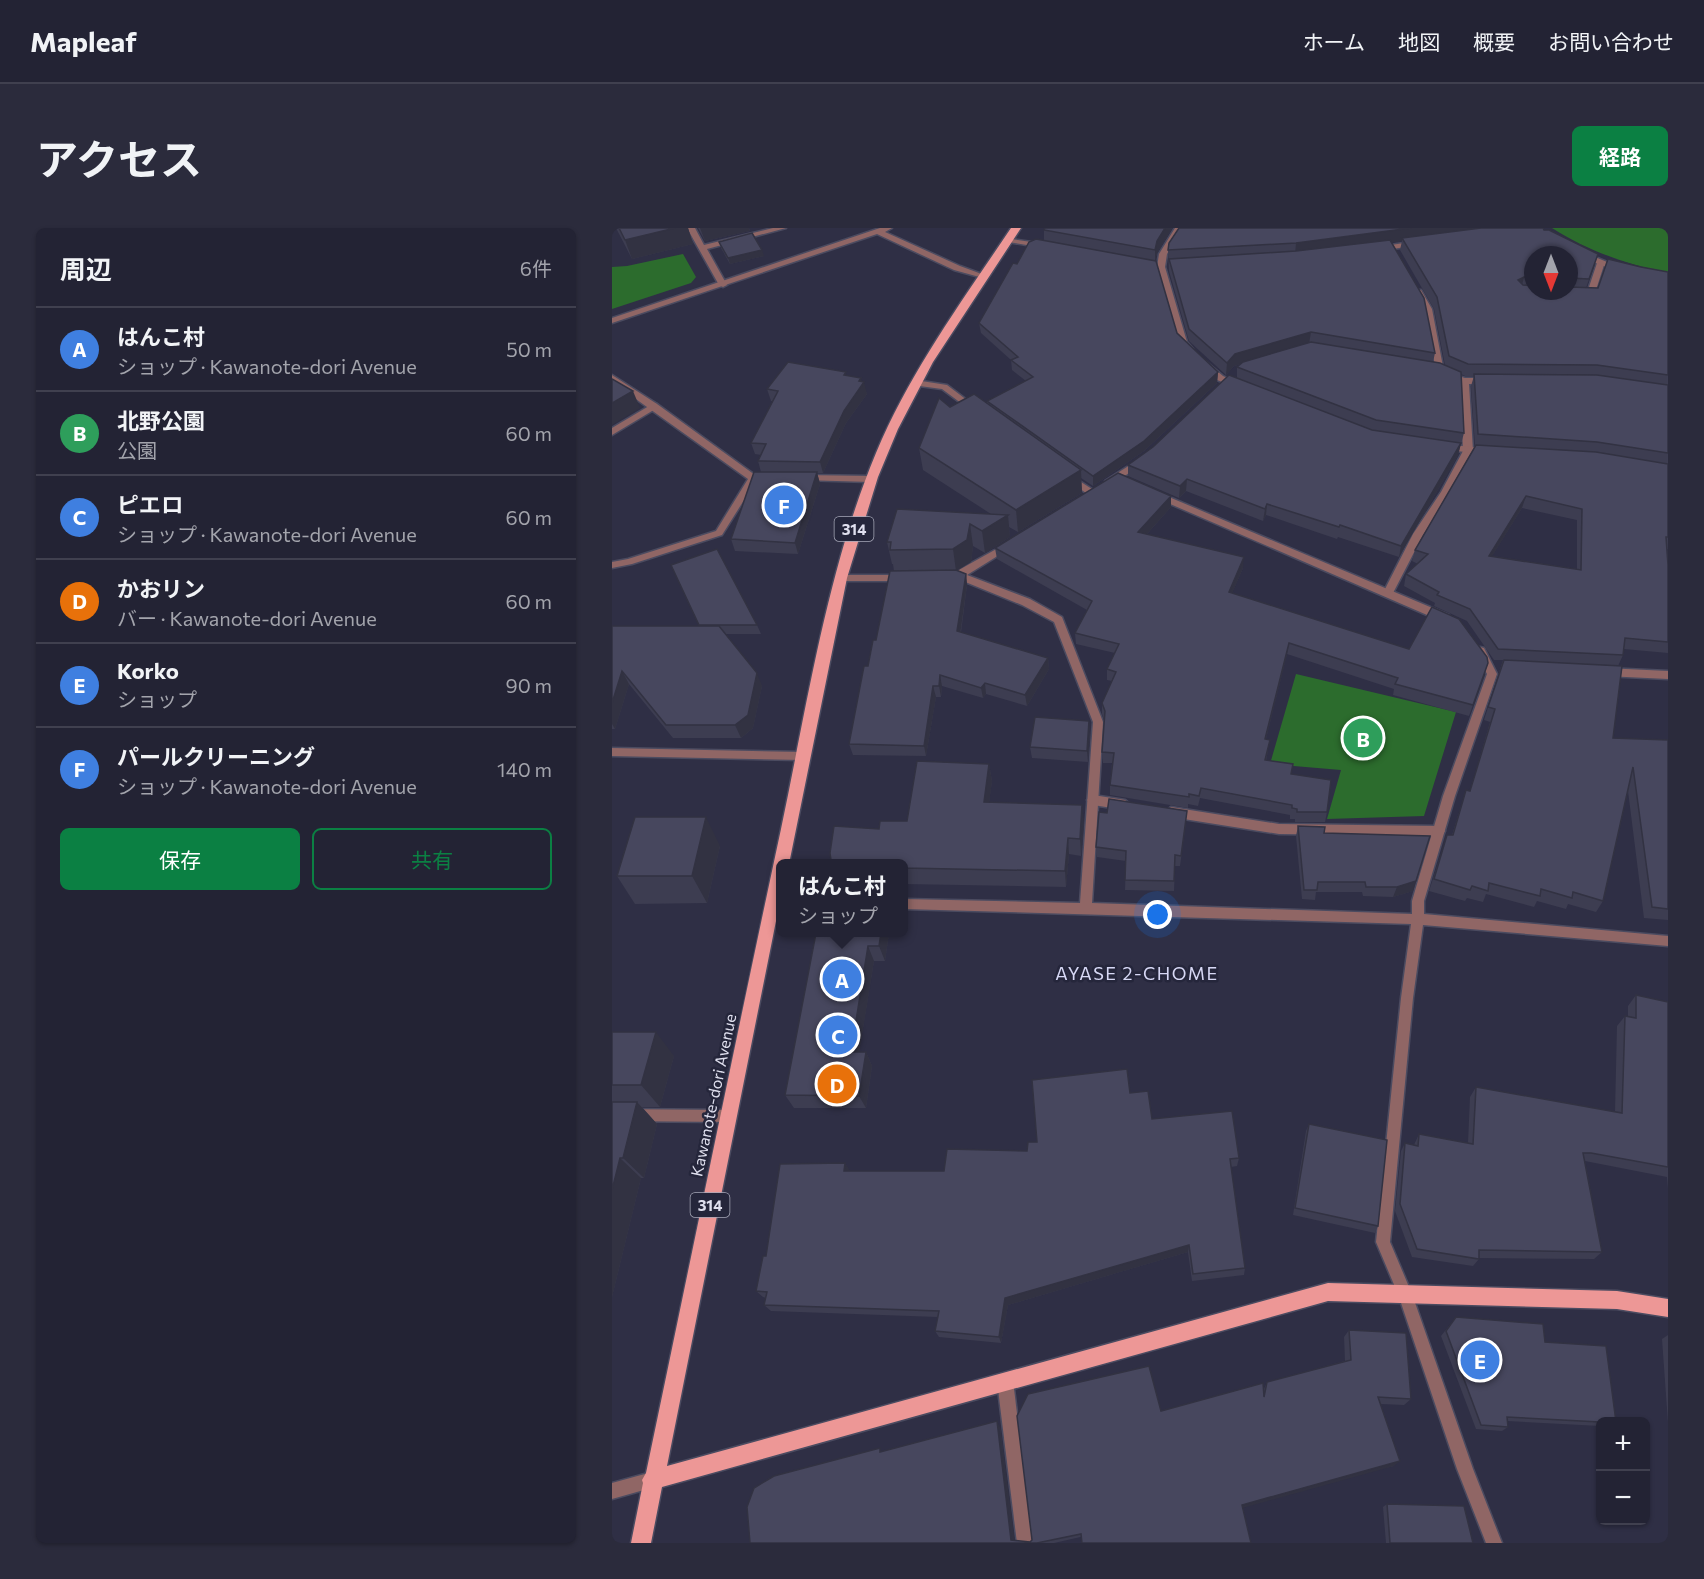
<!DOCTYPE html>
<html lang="ja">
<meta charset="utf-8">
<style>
body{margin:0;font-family:Commissioner,"Noto Sans JP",sans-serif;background:#2b2b3c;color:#f1f3f6}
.controls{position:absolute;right:18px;bottom:18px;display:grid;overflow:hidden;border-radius:9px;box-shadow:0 2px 4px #0004}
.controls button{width:54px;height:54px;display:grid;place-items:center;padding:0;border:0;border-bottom:2px solid #40404f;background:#232334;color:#f1f3f6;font:30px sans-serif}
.compass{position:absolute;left:912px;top:18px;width:54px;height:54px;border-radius:50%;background:#232334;box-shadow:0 2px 4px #0004;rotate:180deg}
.you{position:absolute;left:546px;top:687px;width:21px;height:21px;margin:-15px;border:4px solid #fff;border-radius:50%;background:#1a73e8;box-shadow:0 0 0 9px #1a73e833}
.badge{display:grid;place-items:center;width:39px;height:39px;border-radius:50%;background:#0b8043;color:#fff;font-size:20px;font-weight:700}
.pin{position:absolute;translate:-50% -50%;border:3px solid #fff;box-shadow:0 2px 6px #0006}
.popup{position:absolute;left:164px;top:631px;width:132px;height:78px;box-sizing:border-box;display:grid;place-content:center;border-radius:9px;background:#232334;filter:drop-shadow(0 2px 4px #0005);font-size:20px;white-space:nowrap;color:#a3a4ac}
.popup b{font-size:22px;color:#f1f3f6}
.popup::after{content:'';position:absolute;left:50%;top:100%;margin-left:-12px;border:12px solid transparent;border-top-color:#232334}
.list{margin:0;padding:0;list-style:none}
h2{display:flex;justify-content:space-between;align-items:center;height:78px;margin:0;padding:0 24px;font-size:26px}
h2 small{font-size:20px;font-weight:400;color:#a3a4ac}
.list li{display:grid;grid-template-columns:39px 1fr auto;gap:18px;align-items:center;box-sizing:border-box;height:84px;padding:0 24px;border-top:2px solid #40404f}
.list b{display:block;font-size:22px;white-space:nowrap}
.list p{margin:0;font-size:20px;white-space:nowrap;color:#a3a4ac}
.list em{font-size:20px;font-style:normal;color:#a3a4ac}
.actions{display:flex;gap:12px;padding:18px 24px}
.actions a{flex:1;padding:14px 0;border:2px solid #0b8043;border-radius:9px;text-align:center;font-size:21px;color:#0b8043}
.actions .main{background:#0b8043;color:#fff}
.map{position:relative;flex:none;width:1056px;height:1315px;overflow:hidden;border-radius:9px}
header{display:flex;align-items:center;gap:36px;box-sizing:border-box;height:84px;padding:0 30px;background:#232334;border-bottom:2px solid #40404f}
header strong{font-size:28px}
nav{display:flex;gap:33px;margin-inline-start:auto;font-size:21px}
.intro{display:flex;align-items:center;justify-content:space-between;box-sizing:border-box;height:144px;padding:0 36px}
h1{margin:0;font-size:42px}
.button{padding:15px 27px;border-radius:9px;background:#0b8043;color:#fff;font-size:21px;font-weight:700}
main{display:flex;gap:36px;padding:0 36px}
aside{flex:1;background:#232334;border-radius:9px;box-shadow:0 2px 4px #0004}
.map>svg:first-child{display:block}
.green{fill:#2c6c2d}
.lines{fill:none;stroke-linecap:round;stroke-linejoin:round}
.lane-casing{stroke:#4b4b60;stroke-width:3}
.street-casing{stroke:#4b4b60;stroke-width:3}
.primary-casing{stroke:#4b4b60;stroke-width:3}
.lane{fill:#906665;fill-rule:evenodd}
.street{fill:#906665;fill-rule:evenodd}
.primary{fill:#ed9796;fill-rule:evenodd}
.wall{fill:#3d3d51;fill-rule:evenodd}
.shaded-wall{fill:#323242}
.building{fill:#47475e;stroke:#323242;stroke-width:1.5;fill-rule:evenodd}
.labels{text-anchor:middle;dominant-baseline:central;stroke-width:5;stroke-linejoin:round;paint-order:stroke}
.shield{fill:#25263b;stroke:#a7a8b8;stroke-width:1.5}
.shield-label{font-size:15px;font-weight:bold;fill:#dfdfee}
.street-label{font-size:16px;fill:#dfdfee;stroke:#25263b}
.neighbourhood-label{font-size:18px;letter-spacing:1.5px;fill:#d7d8f5;stroke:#25263b}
</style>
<header>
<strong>Mapleaf</strong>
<nav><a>ホーム</a><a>地図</a><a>概要</a><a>お問い合わせ</a></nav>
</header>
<div class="intro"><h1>アクセス</h1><a class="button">経路</a></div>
<main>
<aside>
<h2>周辺<small>6件</small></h2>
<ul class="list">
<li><span class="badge" style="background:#3f7fe0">A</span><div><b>はんこ村</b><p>ショップ · Kawanote-dori Avenue</p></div><em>50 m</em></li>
<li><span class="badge" style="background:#2e9e5b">B</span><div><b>北野公園</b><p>公園</p></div><em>60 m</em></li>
<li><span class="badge" style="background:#3f7fe0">C</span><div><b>ピエロ</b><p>ショップ · Kawanote-dori Avenue</p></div><em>60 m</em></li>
<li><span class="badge" style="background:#e8710a">D</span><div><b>かおリン</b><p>バー · Kawanote-dori Avenue</p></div><em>60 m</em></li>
<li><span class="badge" style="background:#3f7fe0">E</span><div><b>Korko</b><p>ショップ</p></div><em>90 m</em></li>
<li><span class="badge" style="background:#3f7fe0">F</span><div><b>パールクリーニング</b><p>ショップ · Kawanote-dori Avenue</p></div><em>140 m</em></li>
</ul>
<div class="actions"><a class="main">保存</a><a>共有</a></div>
</aside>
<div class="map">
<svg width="1056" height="1315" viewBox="0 0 1056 1315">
<rect width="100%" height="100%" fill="#2f2f45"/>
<g class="green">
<path d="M940,0h116v45c-42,-9 -80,-22 -116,-45z"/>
<path d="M71,26l13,23 -5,6 -79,26v-42l15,-1z"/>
<path d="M684,446l160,38 -32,104 -97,3 14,-49 -71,-6z"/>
</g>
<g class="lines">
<g class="lane-casing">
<g id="lane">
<path d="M75,0h8l9,17 69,-17h13l-79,21 20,36 -4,2 -4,-2z"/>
<path d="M986,32l7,2 -11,34 -4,2 -11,-1v-4h8z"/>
<path d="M803,62h6l11,19 12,63 21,6h22l4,3 -4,3h-18l4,67 -23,42 -27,42 -30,58 -5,4 -5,-4 30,-59 28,-42 22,-41 -3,-69 -24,-11 -12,-62 -10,-17z"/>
<path d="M42,175l3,1v4l-45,27v-7z"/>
<path d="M481,567l32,5 6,5 -6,5 -32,-5 -6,-5z"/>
<path d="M559,579l108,17 160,2 4,2 2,3 -2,3 -4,2 -160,-2 -108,-17 -6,-5z"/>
</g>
</g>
<g class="street-casing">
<g id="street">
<path d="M268,0h12l-7,4 75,34 27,10 -4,2 -29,-8 -77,-36 -265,89v-5z"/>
<path d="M563,0h8l-16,26 -2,13 22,75 6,7 -4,3 -10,-9 -22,-76 2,-13z"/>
<path d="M393,10l40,6 4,2 -4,2 -37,-6 -4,-2z"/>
<path d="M805,13l4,2 -1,2 -42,6 -4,-2 4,-2z"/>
<path d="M965,24h6l41,17 -7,2 -40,-15z"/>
<path d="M594,134l17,14 19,9 -4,3 -21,-8 -15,-15z"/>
<path d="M0,147l45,29 98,71 16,1v4l-15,1 -34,54 -90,29 -20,4v-6l16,-3 88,-28 32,-52 -136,-97z"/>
<path d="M303,152l32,5 33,25 -1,2h-6l-31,-23 -30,-4 -1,-2z"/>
<path d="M832,216l45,5 5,3 -5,3 -48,-6 -2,-2z"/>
<path d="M529,230l3,1v4l-33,22h-6v-4z"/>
<path d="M192,247l67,1 5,3 -5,3 -70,-2 -2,-2z"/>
<path d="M458,247l25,16v4h-6l-22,-15v-4z"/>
<path d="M545,264l292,123 1,3 -1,3h-8l-287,-124v-4z"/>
<path d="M397,314l3,1v4l-45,28 63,24 32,18 41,105 -11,181 320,11v-13l31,-105 44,-122 -12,-23 5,-4 4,1 13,26 -42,122 -31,105v13l244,22v10l-245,-21 -10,73 -23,244 22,52 61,175 29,74h-16l-29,-74 -59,-175 -22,-52 25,-244 10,-74 -507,-15v-10l176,4 13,-181 -39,-100 -32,-17 -64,-26 -9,-1 -1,-2z"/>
<path d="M229,347h62l5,3 -5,3h-62l-5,-3z"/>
<path d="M993,440l63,3v8l-63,-3 -5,-4z"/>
<path d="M0,520l191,4 6,4 -6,4 -191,-4z"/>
<path d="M0,881l117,1 5,1 2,5 -2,5 -5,1 -117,-1z"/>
<path d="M393,1145l5,3 3,5 20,162h-16l-20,-162 3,-5z"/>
<path d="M40,1244l6,2 2,6 -2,6 -46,13v-16z"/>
</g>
</g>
<g class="primary-casing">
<path id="primary" d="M399,0h10l-88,134 -35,67 -20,48 -31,101 -58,286h-9v37l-113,565 661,-183 289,8 51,8v18l-51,-8 -289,-8 -666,186 -11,56h-20l12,-60 -1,-3 4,-7c45,-215 89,-430 135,-644 26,-123 46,-259 95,-376 34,-81 86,-152 135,-225z"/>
</g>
<use href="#lane" class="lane"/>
<use href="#street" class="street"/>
<use href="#primary" class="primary"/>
</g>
<g class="wall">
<path d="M4,0h72l5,16 -61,15z"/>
<path d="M86,0h51l1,3 -45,10z"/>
<path d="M560,0l-15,25 -2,7 22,73 41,39 -1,11 -73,68 -51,35 -12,-8 1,15 -64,39 -9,-5 1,10 -25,16 -12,-7 -2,16 -14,9 9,3 1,11 -6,47 87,26 1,11 -22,37 -41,-12 -3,4 -41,-12 -1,11h-5l-10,59 -73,-1 -4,-11 19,-78 8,-26 18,-69 -1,-7h-1l-5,-22 104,-28 -68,-44 -4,-22 31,-41 37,-3v-3l39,-20 -14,-11 -1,-10 -30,-27 -2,-10 38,-59 27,-23v-11z"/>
<path d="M932,2l54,24 -12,34h12l43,-21 27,5v277h-1l1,104 -44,-4 -1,6 -5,11 -5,72 55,2v180l-24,-2 -16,-127 -25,110 -7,11 -28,-8 -2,5 -29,-8 -3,6 -48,-13 -3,8 -16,-4 -2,3 -36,-10 18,-56h5l14,-45 4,1 20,-69 -6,-2 19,-60h-9l-27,-39 -33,-15 1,-3 -31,-17 2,-12 12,-10 -6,-3 3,-11 60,-104 -4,-60 3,-10h-9l-4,-2 3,59 -6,22 -59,102 -61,-20 -1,2 -71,-24 -3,6 -77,-30 -7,7 -51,-22v-11l25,-18 84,-69v-11l4,-3 -7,2 -8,9 -37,-34 -20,-70 -1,-21zM790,13l-2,9 34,59 11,56 -12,-3 2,-9 -44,-111zM921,27h36v36h-36zM910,280l55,12v49l-85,-13z"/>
<path d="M107,14l45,14 -34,8 -9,-16z"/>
<path d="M234,147l16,6 5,13 -21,29 -23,50h-6l3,11 -22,70 -63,-3 -4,-12 30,-67 -3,-11 3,-6 -6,-1 -4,-11 22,-42h-2l-4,-12z"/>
<path d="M559,279l-24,27 96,34 -11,25 177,56 79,14 -19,53 -76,-21 1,-6 -107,-35 -21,85 2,11 -2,11 25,13 36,38 -2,10h-30v-3h-5v-4l-90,-17 -2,8 -10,-2v4l-78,-13v-10l2,-22h-9l-1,-11 2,-32 -2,-6v-11l10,-22 -5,-1v-11l8,-16 -39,-9 -1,-11 12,-23 -90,-51 -2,-11z"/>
<path d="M63,346l82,51 4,9h-36l37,52 -9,42 -12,10h-68l-44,-54 -14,45h-3v-103h87z"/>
<path d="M477,493l1,11 -2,30 -56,-4 -2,-11z"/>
<path d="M377,536l3,17 -3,21 95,20 -3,34 -12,-2 -3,33 -163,-3v-20h-70l-3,-11 77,-32z"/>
<path d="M574,594l-6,44h-5l-1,25 -49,-1 1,-29 -29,-4 -1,-10z"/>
<path d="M686,598l26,7 89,58 -20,6 -30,-1 -1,-4h-46l-1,8 -13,-1 -6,-63z"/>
<path d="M108,618l-13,57 -72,1 -18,-28z"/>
<path d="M204,705h73l-4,28h-11l-15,91h7l6,14 -6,42h-72l-9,-13z"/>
<path d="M1024,767l32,7v187l-1,-12 -82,-16 17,91 -8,7 -115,-1v1l-6,7 -61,-9 -17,-46 6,-60 4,-8 9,2 5,-11 49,9 2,-46 6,-10 139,25 2,-86 8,-10 3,1v-11z"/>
<path d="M0,804l62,24 -14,51h-18l15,17 -13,54h-3l-29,119z"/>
<path d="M518,865l22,26 87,39 -2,8 -6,1 14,101 -1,7 -52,6 -4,-29 -180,53 -7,38 -62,-6 -4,-6 3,-14 -167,-6 -7,-6 2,-7 -3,-1 -7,-6 89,-128 4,8h95l83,-20 10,-9z"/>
<path d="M697,896l69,102 -3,7 -82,-18 13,-84z"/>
<path d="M844,1089l89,25 55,80v4l-93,-5 1,6 -6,4 -26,-2 -35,-93z"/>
<path d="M737,1102l62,69 -7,6 -23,-1 13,62 -340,77h-304l134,-92 116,-24 14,114 16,1 131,-131 103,-22 3,-7 78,-21 -1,-24z"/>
<path d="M1056,1107v88l-6,-84z"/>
<path d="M775,1276l86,39h-87l-3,-36z"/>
</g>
<g class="shaded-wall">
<path d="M63,0h13l5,16 -61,15 -7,-19z"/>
<path d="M88,0h49l1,3 -45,10z"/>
<path d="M553,0h7l-15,25 -2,8v-11l2,-9z"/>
<path d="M799,0h88l-97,10v3l-107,14 1,-12z"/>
<path d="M150,22l2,6 -34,8 -2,-6z"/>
<path d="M912,49l-3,12 -3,-9z"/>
<path d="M699,104l-2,12 -75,22 -8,9 1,-12 8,-9z"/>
<path d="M606,144l-1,11 -73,68 -51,35v-10z"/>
<path d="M249,150l2,6 1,-2 3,12 -21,29 -23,50 -3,-11 24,-51z"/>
<path d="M21,163l7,17 -28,17v-22z"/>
<path d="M849,215l-3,12 -59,102 2,-11z"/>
<path d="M469,242l1,23 -64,39 -2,-22z"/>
<path d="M205,244l3,12 -22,70 -3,-11z"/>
<path d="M575,251l-1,12 -7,7 1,-12z"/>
<path d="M559,268v11l-33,37v-12z"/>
<path d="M914,268l-4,12 -37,60 4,-12z"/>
<path d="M655,276l-1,11 -3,6 2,-12z"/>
<path d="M396,287l2,22 -25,16 -3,-22z"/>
<path d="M358,296l3,22 -2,16 -15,9 -3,-22z"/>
<path d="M632,329l-1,11 -15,35 1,-11z"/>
<path d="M354,346l1,11 -8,57 -2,-11z"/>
<path d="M677,415l-2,11 -24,95 2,-10z"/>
<path d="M436,430l1,11 -22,37 -2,-11z"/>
<path d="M10,443l7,13 -14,45 -3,-5v-21z"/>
<path d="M145,445l5,13 -9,42 -12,10 -6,-13z"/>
<path d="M328,447l2,11 -1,11 -2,-11z"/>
<path d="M373,455l1,11 -3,4 -2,-10z"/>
<path d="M321,458l3,11 -10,59 -2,-10z"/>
<path d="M477,493l1,11 -2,30 -1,-11z"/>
<path d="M377,536l3,17 -5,38 -3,-17z"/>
<path d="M470,577l2,17 -3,34 -1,-17z"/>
<path d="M94,589l14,29 -13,57 -15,-27z"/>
<path d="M456,610l1,16 -3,33 -1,-16z"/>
<path d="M804,653l-3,10 -20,6 4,-10z"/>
<path d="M269,705h8l-4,28 -6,-15z"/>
<path d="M256,718l6,15 -17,105 -6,-14z"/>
<path d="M44,804l18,24 -14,51 -19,-22z"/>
<path d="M254,824l6,14 -6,42 -7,-12z"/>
<path d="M25,874l20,22 -13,54 -21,-20z"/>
<path d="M8,930l21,20 -29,119v-107z"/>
<path d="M233,935l5,8h-6z"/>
<path d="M577,1017l-1,7 -180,53 -7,38 -2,-6 6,-39z"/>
<path d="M385,1193l3,6 15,116 -4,-3z"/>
<path d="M788,1233l-6,5 -155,43 3,-4z"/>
</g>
<g class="building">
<path d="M7,0h56l-50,12z"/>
<path d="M433,0h120l-8,13 -2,9 -111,-20z"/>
<path d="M567,0h232l-115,15 -128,7 1,-7z"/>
<path d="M869,0h62l1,2h5l49,24 -9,25 -20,-1v-23h-36v22h-9l-6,3 5,5 10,1v5h36v-4l29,1 10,-29 33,8 27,5v103l-71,-10 -129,-1 -19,-8 -12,-59 -35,-59z"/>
<path d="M140,5l10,17 -34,8 -9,-16z"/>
<path d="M424,11l120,22 21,72 41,39 -74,69 -51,35 -106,-75 46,-24 -22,-17 7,-3 -39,-34 34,-60 4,1 12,-22z"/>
<path d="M778,12l34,58 11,55 -124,-21 -76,22 -8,9 -38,-34 -20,-70 127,-8z"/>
<path d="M699,114l129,21 21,9 3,61 -88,-13 -139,-53 6,-5z"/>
<path d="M176,134l58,10 -2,3 17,3 -2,3 5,1 -20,29 -24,51 -62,-1 8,-17 -15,-1 27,-52 -11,-2z"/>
<path d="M862,146l123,1 71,10v68l-71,-11 -119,-8z"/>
<path d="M617,147l143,55 89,13 -60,103 -61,-21 -1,2 -72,-23 -2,5 -78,-30 -7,7 -52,-21 25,-18z"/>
<path d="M0,151l21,12 -21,12z"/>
<path d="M362,166l107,76 -65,40 -97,-62 20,-50 11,9z"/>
<path d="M864,217l120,7 72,12v73h-2l2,28v77l-43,-4 -2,17 -125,-6 -28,-40 -33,-14 2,-3 -33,-18 22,-20 -13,-4zM914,268l56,13 -1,61 -92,-14z"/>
<path d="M142,244h63l-22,71 -64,-4z"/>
<path d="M506,245l53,23 -33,36 106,25 -15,35 180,57 23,-42 27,12 28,38 1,6 -15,42 -78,-21 3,-6 -109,-35 -24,96 5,1 -5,20 28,4 -2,10 40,6 -4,32h-30v-3l-5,-1v-3l-91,-17 -2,8 -10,-2v3l-79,-12 4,-32 -12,-1 3,-41 -3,-8 14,-31 -9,-3 12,-25 -44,-11 17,-32 -97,-53z"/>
<path d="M285,281l111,6 -26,16 -12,-7 -3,16 -14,9 -63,1 1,-8h-4z"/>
<path d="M105,321l40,76h-58l-28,-60z"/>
<path d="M344,342l10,4 -9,57 91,27 -23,37 -40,-12 -4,5 -41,-13 -1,11h-6l-9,60 -75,-2 15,-78h4l5,-26h3l14,-69z"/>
<path d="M0,398h107l38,47 -9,42 -13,10h-69l-44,-54 -10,32z"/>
<path d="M892,432l118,6 -9,72 55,2v169l-16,-2 -19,-140 -30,134 -30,-9 -1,6 -31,-9 -1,7 -51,-13 -1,8 -16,-5 -2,4 -36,-11 13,-44h6l13,-45 4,1 25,-82 -7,-2z"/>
<path d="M423,489l54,4 -2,30 -57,-4z"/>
<path d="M305,533l72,3 -5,38 98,3 -2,34 -12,-1 -3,33 -162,-3v-4h-68l-4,-4 -1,-7 4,-27 45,3 1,-8h27z"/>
<path d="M497,571l78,12 -6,45 -6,-1 -1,26 -49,-1 1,-29 -30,-4 3,-35 8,1z"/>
<path d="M23,589h71l-14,59h-75z"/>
<path d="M686,598l27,1 -1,6 106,3 -14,45 -19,6h-31l-1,-5h-47l-1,8h-13z"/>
<path d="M204,705h65l-2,13h-11l-17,106h15l-7,44 -74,-1z"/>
<path d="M1024,767l32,7v165l-77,-14h-8l19,99 -123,-2v9l-62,-10 -17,-45 5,-61 13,3 1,-12 54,10 3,-57 146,26 3,-97 11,2z"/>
<path d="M0,804h44l-15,53h-29z"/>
<path d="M515,841l3,24 18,-2 4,28 80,-8 7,47 -9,1 15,109 -52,6 -4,-29 -184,53 -6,39 -64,-6 4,-20 -175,-6 3,-13 -11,-1 7,-35h3l14,-92 65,-1 -1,8h100l3,-22 80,2 1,-9h9l-5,-62z"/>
<path d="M0,874h25l-14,56h-3l-8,32z"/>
<path d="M697,896l78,16 -9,86 -83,-18z"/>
<path d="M844,1089l87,7 2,18 61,4 10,76h-16l-93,-5 1,10 -27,-2 -35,-94z"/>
<path d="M737,1102l57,3 5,66 -33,-2 22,64 -158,44 9,38h-169l-1,-9 -44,9h-287l-3,-36 7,-19 20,-12 106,-28v4l117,-31 14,119 19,2 2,-2 -15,-124 11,-22 121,-28 12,45 102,-28 1,14 3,-15 84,-22z"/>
<path d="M775,1276l77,2 9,37h-83z"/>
</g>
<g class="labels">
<g class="shield">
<rect x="222.5" y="289" width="39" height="24" rx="4.5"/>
<rect x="78.5" y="965" width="39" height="24" rx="4.5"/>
</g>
<g class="shield-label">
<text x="242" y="301">314</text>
<text x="98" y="977">314</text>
</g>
<g class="street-label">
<text transform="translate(101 867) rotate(-78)">Kawanote-dori Avenue</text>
</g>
<g class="neighbourhood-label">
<text x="525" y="745">AYASE 2-CHOME</text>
</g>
</g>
</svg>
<div class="controls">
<button>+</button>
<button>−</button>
</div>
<svg class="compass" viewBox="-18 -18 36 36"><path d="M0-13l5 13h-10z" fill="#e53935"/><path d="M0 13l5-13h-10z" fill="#a3a4ac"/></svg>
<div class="you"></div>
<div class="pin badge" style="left:230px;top:751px;background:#3f7fe0">A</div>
<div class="popup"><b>はんこ村</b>ショップ</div>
<div class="pin badge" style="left:751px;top:510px;background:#2e9e5b">B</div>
<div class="pin badge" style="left:226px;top:807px;background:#3f7fe0">C</div>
<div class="pin badge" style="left:225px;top:856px;background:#e8710a">D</div>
<div class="pin badge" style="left:868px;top:1132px;background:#3f7fe0">E</div>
<div class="pin badge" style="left:172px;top:277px;background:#3f7fe0">F</div>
</div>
</main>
